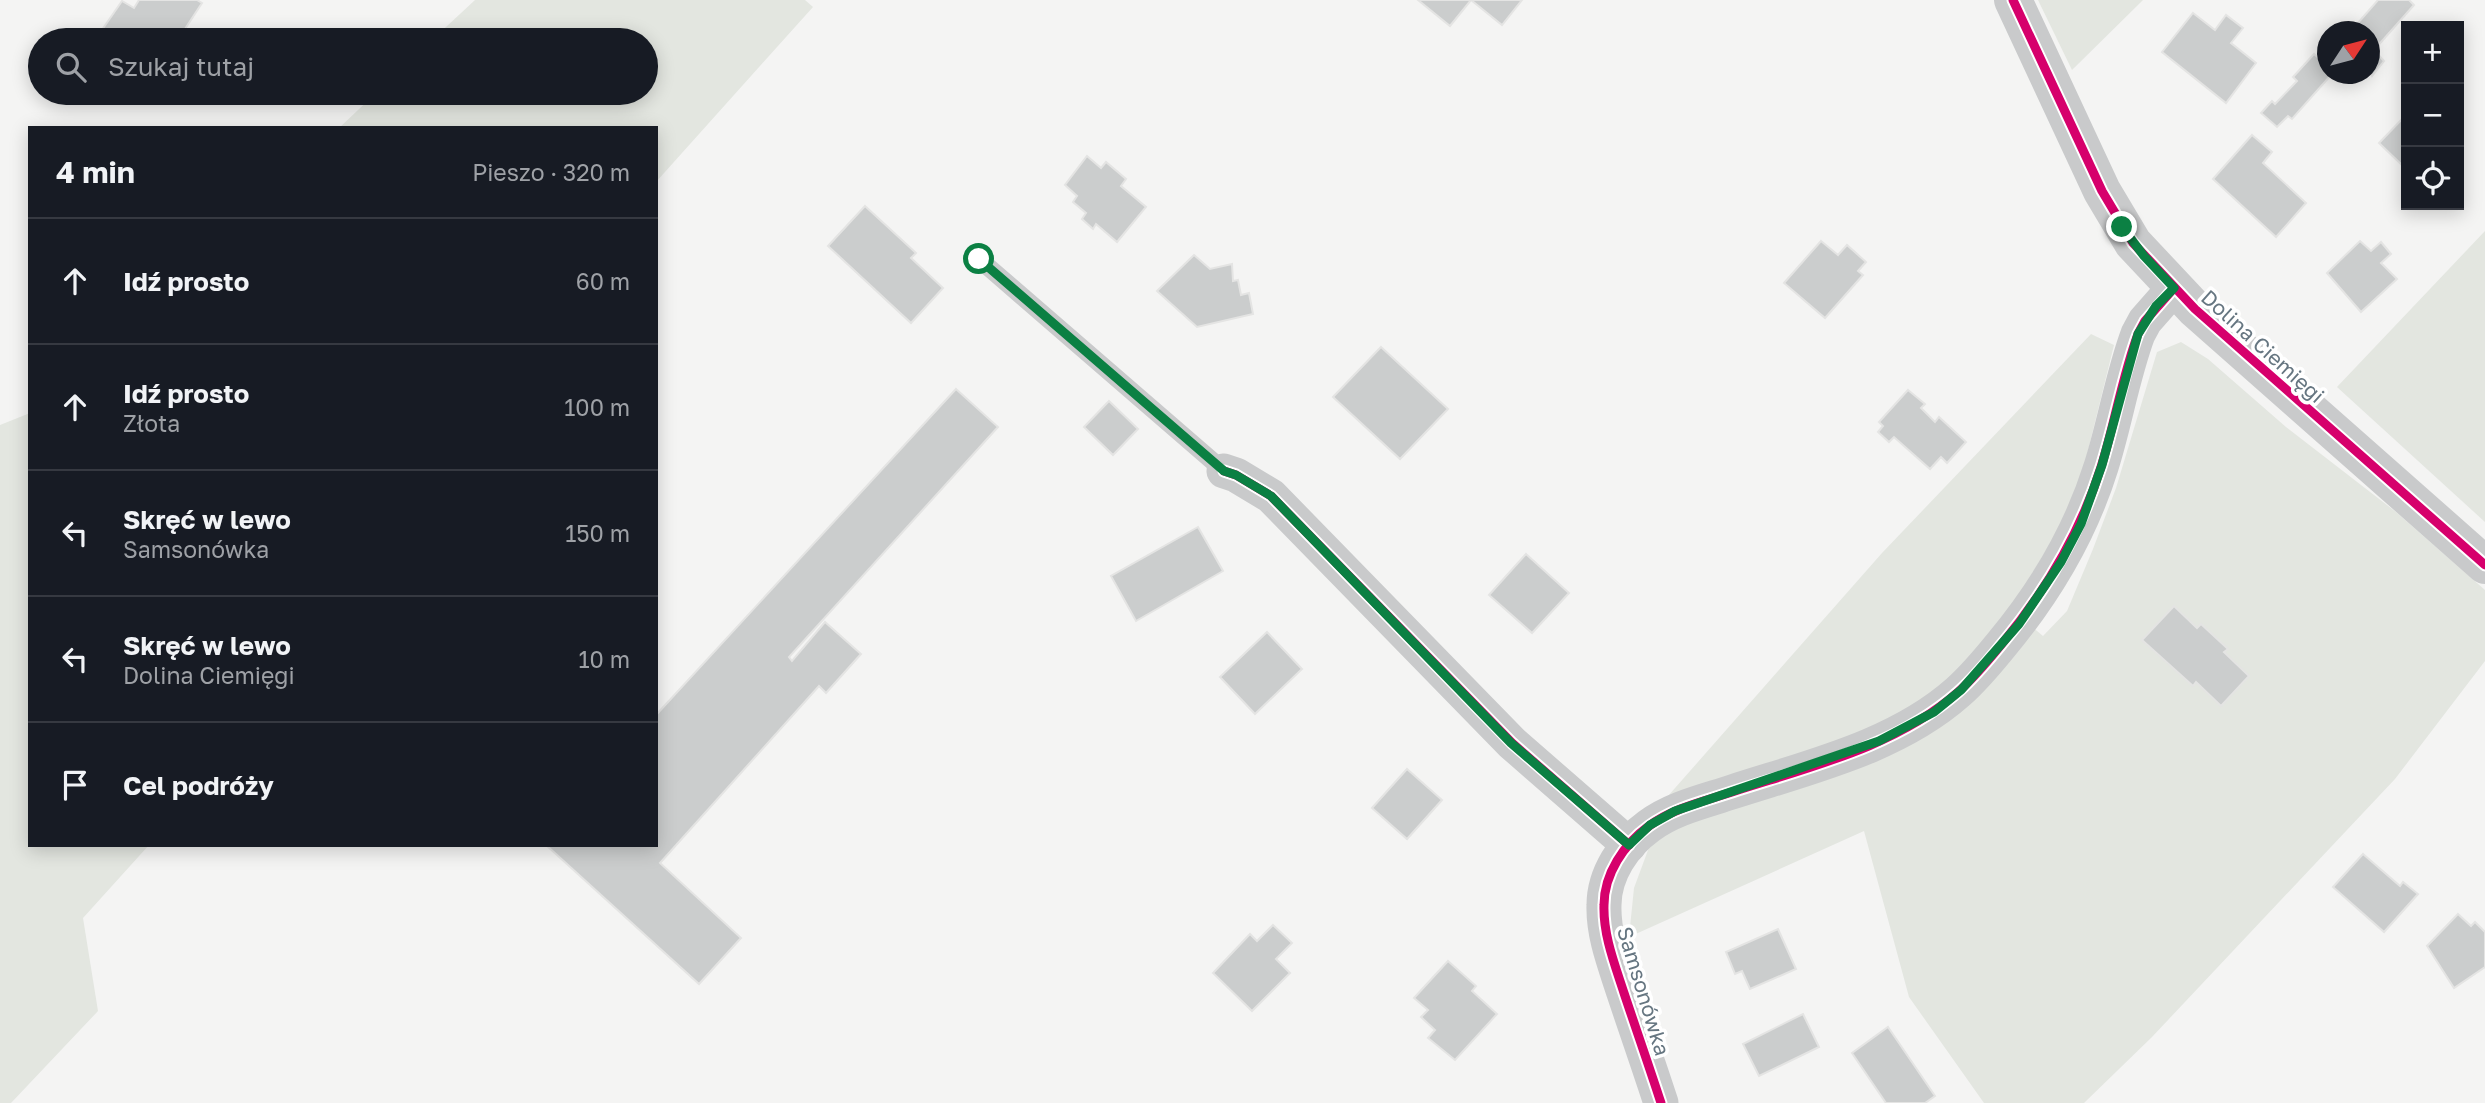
<!DOCTYPE html>
<html lang="pl">
<meta charset="utf-8">
<style>
body{margin:0;font-family:"Golos Text",sans-serif;background:#242831;color:#f1f3f6}
.controls{position:absolute;right:21px;top:21px;display:grid;overflow:hidden;border-radius:0px;box-shadow:0 4px 18px #0003}
.controls button{width:63px;height:63px;display:grid;place-items:center;padding:0;border:0;border-bottom:2px solid #363941;background:#171b24;color:#f1f3f6;font:35px sans-serif}
.compass{position:absolute;left:2317px;top:21px;width:63px;height:63px;border-radius:50%;background:#171b24;box-shadow:0 4px 18px #0003;rotate:54deg}
.stop{position:absolute;width:21px;height:21px;margin:-16px;border:5px solid #0b8043;border-radius:50%;background:#fff}
.stop.end{background:#0b8043;border-color:#fff;box-shadow:0 2px 7px #0008}
.list{margin:0;padding:0;list-style:none}
h2{display:flex;justify-content:space-between;align-items:center;height:91px;margin:0;padding:0 28px;font-size:30px}
h2 small{font-size:23px;font-weight:400;color:#9ea1a6}
.list li{display:grid;grid-template-columns:46px 1fr auto;gap:21px;align-items:center;box-sizing:border-box;height:126px;padding:0 28px;border-top:2px solid #363941}
.list b{display:block;font-size:26px;white-space:nowrap}
.list p{margin:0;font-size:23px;white-space:nowrap;color:#9ea1a6}
.list em{font-size:23px;font-style:normal;color:#9ea1a6}
.icon{flex:none;width:38px;height:38px;fill:none;stroke:currentColor;stroke-width:2;stroke-linecap:round;stroke-linejoin:round}
.map{position:relative;flex:none;width:2485px;height:1103px;overflow:hidden}
.search{position:absolute;background:#171b24;box-shadow:0 4px 18px #0003;left:28px;top:28px;width:630px;height:77px;display:flex;align-items:center;gap:18px;box-sizing:border-box;padding:0 24px;border-radius:38px;color:#9ea1a6;font-size:26px}
.panel{position:absolute;background:#171b24;box-shadow:0 4px 18px #0003;left:28px;top:126px;width:630px;height:721px;border-radius:0px}
.map>svg:first-child{display:block}
.green{fill:#e3e6e0}
.building{fill:#cbcdcd;stroke:#e4e4e3;stroke-width:2}
.lines{fill:none;stroke-linecap:round;stroke-linejoin:round}
.service{stroke:#c9cacb;stroke-width:18}
.minor{stroke:#c9cacb;stroke-width:35}
.tertiary{stroke:#c9cacb;stroke-width:38}
.cycleway-casing{stroke:#fff;stroke-width:13}
.cycleway{stroke:#d6006c;stroke-width:9}
.route{stroke:#0b8043;stroke-width:9}
.labels{text-anchor:middle;dominant-baseline:central;stroke-width:7;stroke-linejoin:round;paint-order:stroke}
.street-label{font-size:21px;fill:#667681;stroke:#fff}
</style>
<div class="map">
<svg width="2485" height="1103" viewBox="0 0 2485 1103">
<rect width="100%" height="100%" fill="#f4f4f3"/>
<g class="green">
<path d="M475,0h330l8,7 -157,175v-54h-317l37,-35h270v-53h-214z"/>
<path d="M2038,0h105l-71,70z"/>
<path d="M2485,231v291l-148,-135z"/>
<path d="M2091,334l23,11 -33,134 -24,53 -46,77 32,27 24,-25 26,-62 23,-61 41,-136 24,-10 27,17 78,68 110,85 89,78v71l-90,118 -243,258 -68,66h-100l-75,-106 -45,-166 -235,106 5,-49 34,-92 214,-243z"/>
<path d="M30,413v432h119l-66,73 15,93 -87,92h-11v-678z"/>
</g>
<g class="building">
<path d="M139,0h58l5,3 -23,35 4,2h-88l27,-39 12,7z"/>
<path d="M1418,0h104l-20,25 -31,-25 -21,26z"/>
<path d="M2378,0h31l5,5 -40,45 10,11 -12,15 -2,-3v-41h-20z"/>
<path d="M2193,13l22,17 11,-15 17,13 -12,15 25,20 -30,40 -64,-51z"/>
<path d="M2314,54l14,12v8h4l-40,45 -4,-3 -11,11 -16,-14 11,-12 3,3 22,-23 -4,-4z"/>
<path d="M2406,115v48l-3,3 -24,-23z"/>
<path d="M2252,135l20,17 -9,11 43,40 -30,34 -63,-58z"/>
<path d="M1087,156l14,12 5,-6 20,17 -5,7 25,21 -29,35 -21,-18 -3,5 -11,-10 4,-6 -13,-11 4,-6 -12,-11z"/>
<path d="M865,206l51,47 -5,5 32,30 -32,35 -83,-77z"/>
<path d="M1821,241l17,14 9,-10 19,17 -8,9 5,4 -38,43 -41,-35z"/>
<path d="M2360,241l11,10 10,-9 10,12 -10,9 16,16 -36,33 -34,-39z"/>
<path d="M1194,255l16,14 22,-5 1,17 5,-1 3,15 8,-2 4,21 -56,13 -40,-36z"/>
<path d="M1381,347l67,62 -48,50 -67,-62z"/>
<path d="M956,389l42,38 -209,230 3,4 33,-39 36,32 -35,39 -7,-7 -159,177 81,75 -42,46 -153,-139h110v-130z"/>
<path d="M1908,390l17,14 -4,4 14,14 4,-5 27,25 -19,21 -6,-6 -11,12 -36,-32 -5,5 -11,-10 5,-6 -4,-4z"/>
<path d="M1109,401l29,28 -25,26 -29,-28z"/>
<path d="M1198,527l25,44 -87,50 -25,-45z"/>
<path d="M1526,554l43,39 -37,40 -43,-38z"/>
<path d="M2174,606l23,22 4,-4 27,25 -4,3 25,24 -28,30 -25,-24 -3,4 -51,-46z"/>
<path d="M1267,632l35,37 -47,45 -35,-37z"/>
<path d="M1407,769l35,31 -35,39 -35,-31z"/>
<path d="M2363,854l37,32 3,-4 15,12 -34,38 -51,-45z"/>
<path d="M2458,914l13,12 4,-4 10,10v35l-31,21 -27,-42z"/>
<path d="M1273,925l19,18 -16,16 14,14 -38,38 -39,-38 37,-39 7,7z"/>
<path d="M1778,929l18,40 -46,20 -8,-18 -7,3 -9,-22z"/>
<path d="M1448,961l28,25 -4,5 25,23 -42,46 -27,-22 7,-8 -14,-13 7,-7 -14,-12z"/>
<path d="M1803,1014l16,33 -60,29 -16,-32z"/>
<path d="M1888,1027l47,69 -10,7h-39l-34,-50z"/>
</g>
<g class="lines">
<path class="service" d="M979,259l245,212"/>
<g class="minor">
<path d="M1224,471l12,4 35,21 241,247 117,102"/>
<path d="M1661,1103c-12,-37 -25,-74 -37,-110 -9,-28 -21,-58 -20,-88 0,-31 20,-61 45,-79 24,-18 56,-25 83,-34 77,-25 164,-45 226,-100 16,-14 30,-31 43,-47 45,-54 79,-111 100,-178 14,-44 21,-90 37,-133l7,-13 29,-33"/>
</g>
<path class="tertiary" d="M2013,0l89,191 31,52 62,66 290,256"/>
<g class="cycleway-casing">
<g id="cycleway">
<path d="M2013,0l89,191 31,52 62,66 290,256"/>
<path d="M1224,471l12,4 35,21 241,247 117,102"/>
<path d="M1661,1103c-12,-37 -25,-74 -37,-110 -9,-28 -21,-58 -20,-88 0,-31 20,-61 45,-79 24,-18 56,-25 83,-34 77,-25 164,-45 226,-100 16,-14 30,-31 43,-47 45,-54 79,-111 100,-178 14,-44 21,-90 37,-133l7,-13 29,-33"/>
</g>
</g>
<use href="#cycleway" class="cycleway"/>
</g>
<g class="lines">
<path class="route" d="M979,259l245,212 12,4 35,21 240,247 118,102 21,-20 25,-14 204,-70 55,-29 27,-22 58,-66 42,-62 20,-38 21,-59 36,-131 18,-28 18,-18 -30,-32 -22,-29"/>
</g>
<g class="labels">
<g class="street-label">
<text transform="translate(2263 346) rotate(42)">Dolina Ciemięgi</text>
<text transform="translate(1644 991) rotate(73)">Samsonówka</text>
</g>
</g>
</svg>
<div class="controls">
<button>+</button>
<button>−</button>
<button><svg class="icon" aria-label="locate" viewBox="0 0 24 24"><circle cx="12" cy="12" r="6"/><path d="M12 2v4M12 18v4M2 12h4M18 12h4"/></svg></button>
</div>
<svg class="compass" viewBox="-18 -18 36 36"><path d="M0-13l5 13h-10z" fill="#e53935"/><path d="M0 13l5-13h-10z" fill="#9ea1a6"/></svg>
<div class="stop" style="left:979px;top:259px"></div>
<div class="stop end" style="left:2122px;top:227px"></div>
<div class="search"><svg class="icon" aria-label="search" viewBox="0 0 24 24"><circle cx="10" cy="10" r="6"/><path d="M15 15l6 6"/></svg>Szukaj tutaj</div>
<section class="panel">
<h2>4 min<small>Pieszo · 320 m</small></h2>
<ul class="list">
<li><svg class="icon" aria-label="ahead" viewBox="0 0 24 24"><path d="M12 20V5M6 11l6-6 6 6"/></svg><div><b>Idź prosto</b></div><em>60 m</em></li>
<li><svg class="icon" aria-label="ahead" viewBox="0 0 24 24"><path d="M12 20V5M6 11l6-6 6 6"/></svg><div><b>Idź prosto</b><p>Złota</p></div><em>100 m</em></li>
<li><svg class="icon" aria-label="left" viewBox="0 0 24 24"><path d="M17 20v-9H6M10 6l-5 5 5 5"/></svg><div><b>Skręć w lewo</b><p>Samsonówka</p></div><em>150 m</em></li>
<li><svg class="icon" aria-label="left" viewBox="0 0 24 24"><path d="M17 20v-9H6M10 6l-5 5 5 5"/></svg><div><b>Skręć w lewo</b><p>Dolina Ciemięgi</p></div><em>10 m</em></li>
<li><svg class="icon" aria-label="arrive" viewBox="0 0 24 24"><path d="M6 21V4h12l-3 4 3 4H6"/></svg><div><b>Cel podróży</b></div></li>
</ul>
</section>
</div>
